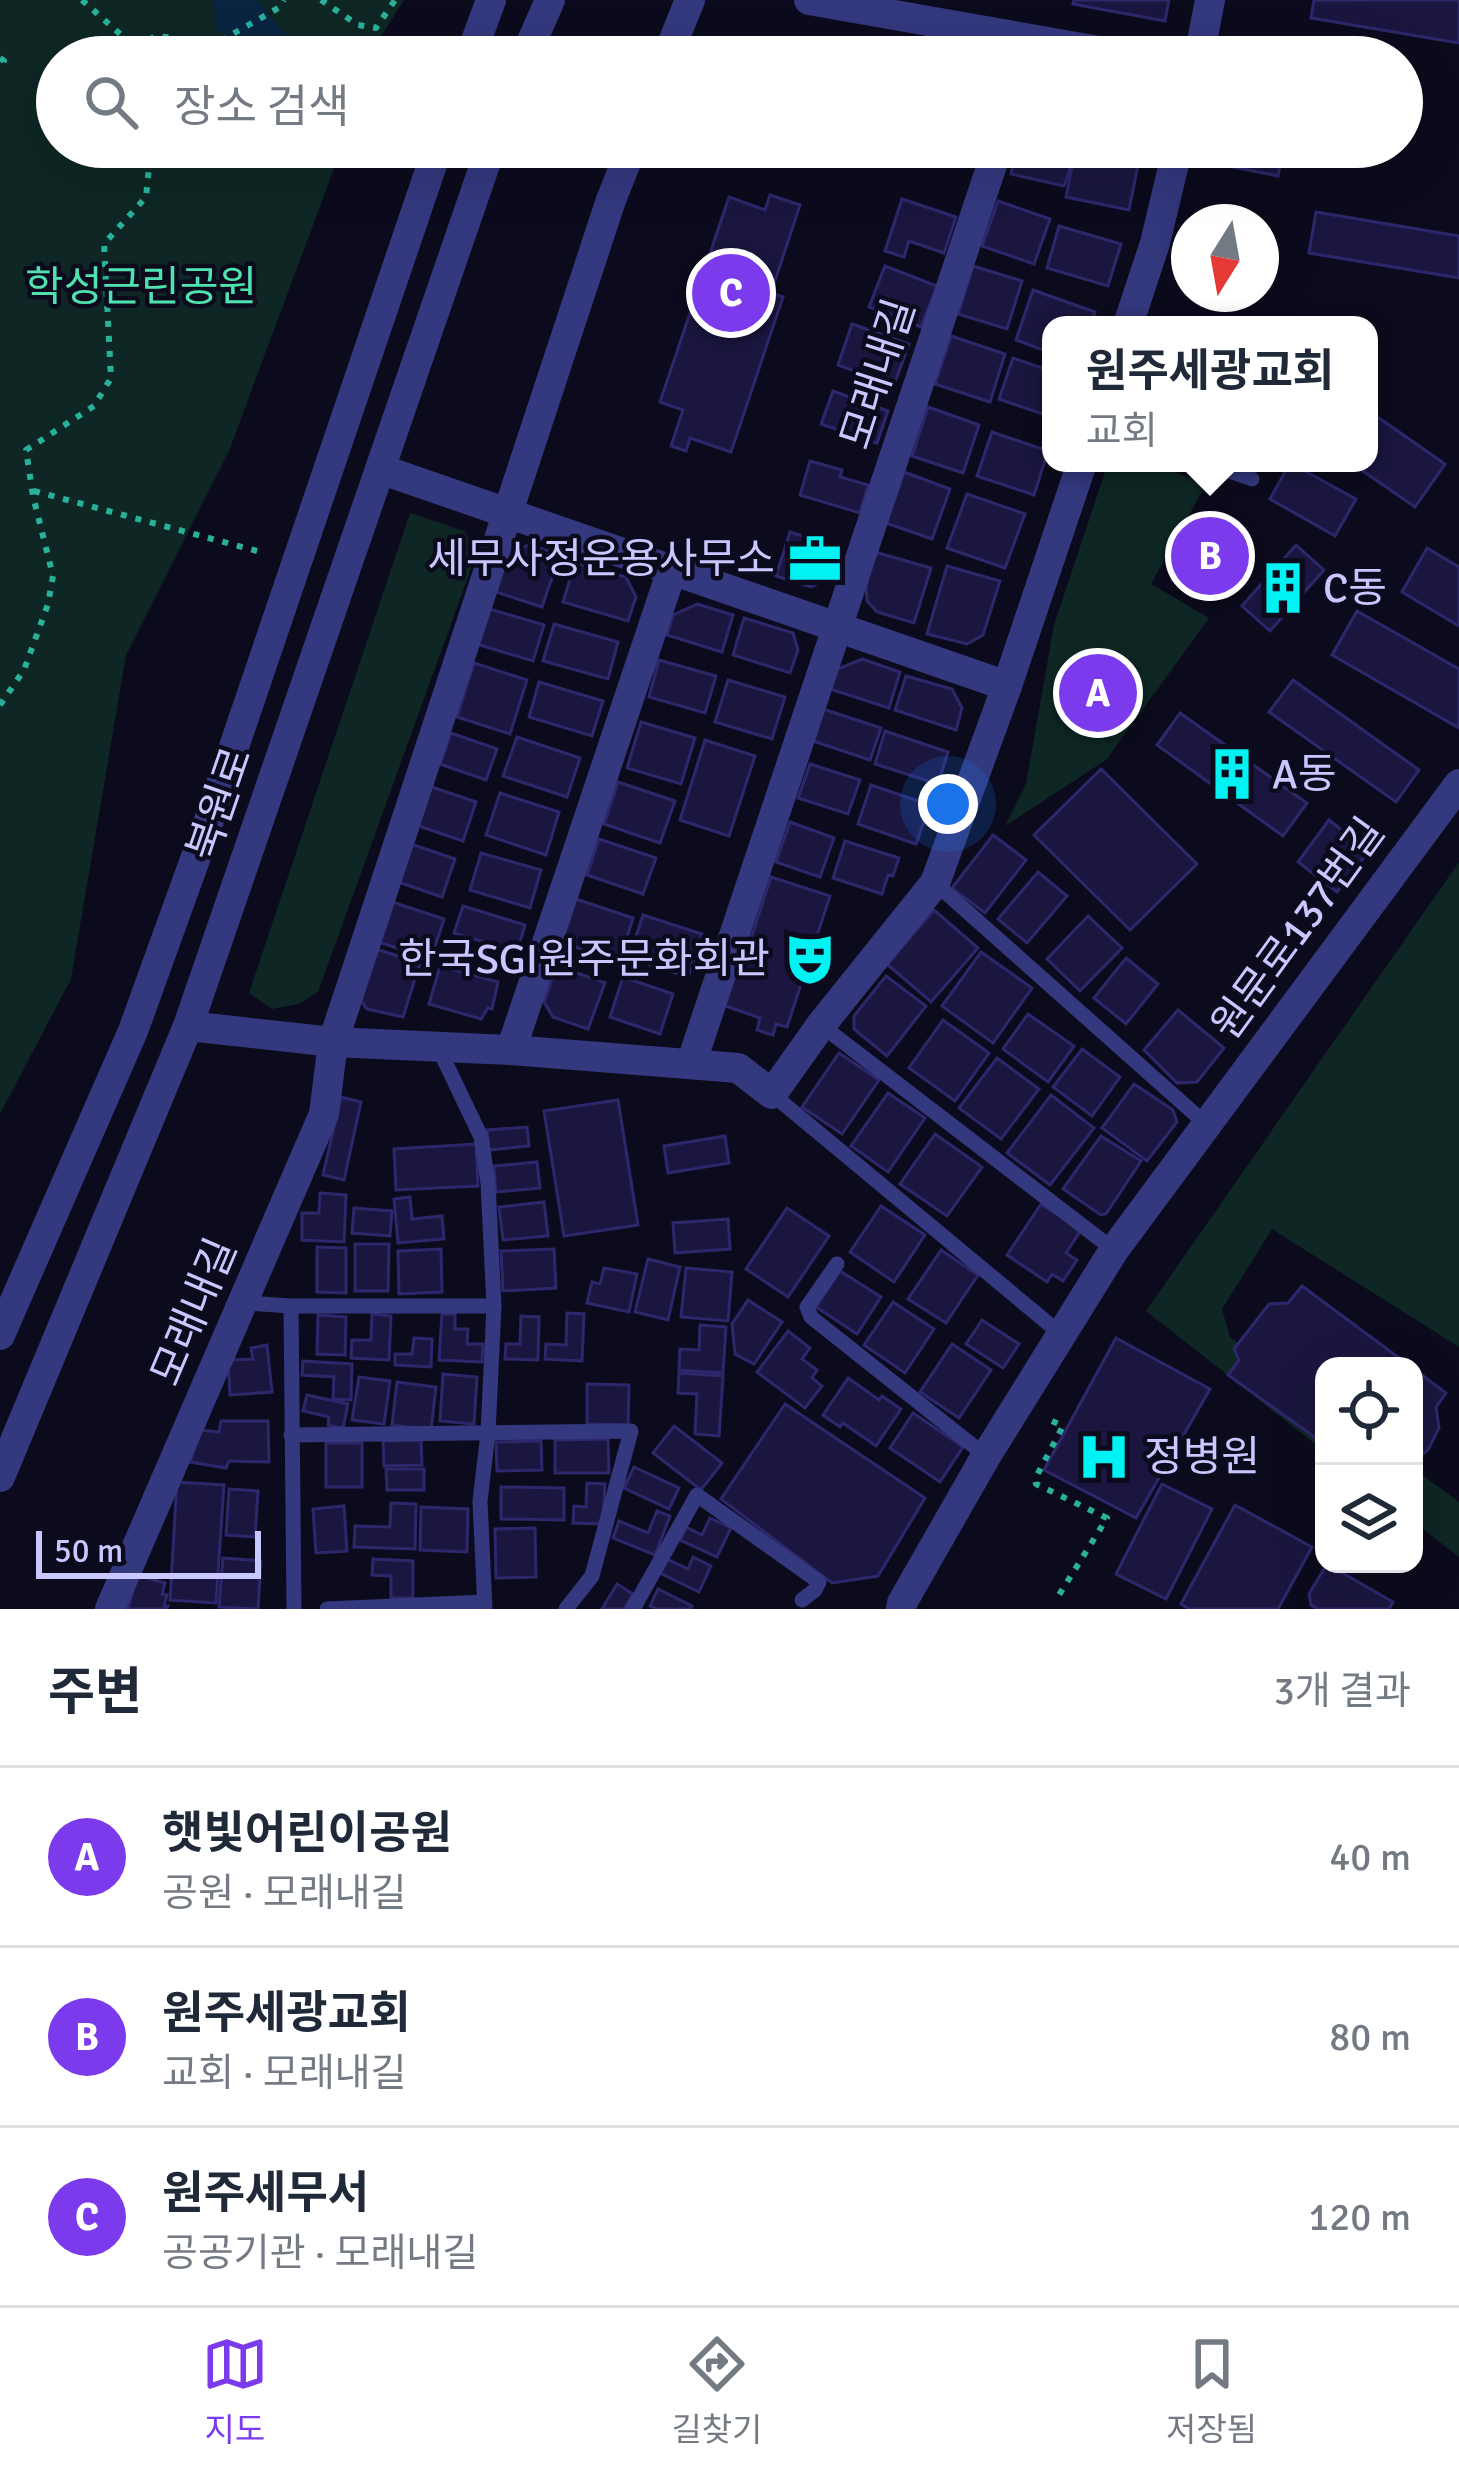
<!DOCTYPE html>
<html lang="ko">
<meta charset="utf-8">
<style>
body{margin:0;font-family:Signika,"Noto Sans KR",sans-serif;background:#f2f2f3;color:#1f2937}
.controls{position:absolute;right:36px;bottom:36px;display:grid;overflow:hidden;border-radius:24px;box-shadow:0 12px 48px #0002}
.controls button{width:108px;height:108px;display:grid;place-items:center;padding:0;border:0;border-bottom:3px solid #e0e1e3;background:#fff;color:#1f2937;font:60px sans-serif}
.compass{position:absolute;left:1171px;top:204px;width:108px;height:108px;border-radius:50%;background:#fff;box-shadow:0 12px 48px #0002;rotate:191deg}
.scale{position:absolute;left:36px;bottom:30px;width:225px;box-sizing:border-box;padding-left:12px;border:6px solid #c8c7ff;border-top:0;font-size:33px;line-height:42px;white-space:nowrap;color:#c8c7ff;-webkit-text-stroke:9px #0c0b1d;paint-order:stroke}
.you{position:absolute;left:948px;top:804px;width:42px;height:42px;margin:-30px;border:9px solid #fff;border-radius:50%;background:#1a73e8;box-shadow:0 0 0 18px #1a73e833}
.badge{display:grid;place-items:center;width:78px;height:78px;border-radius:50%;background:#7c3aed;color:#fff;font-size:39px;font-weight:700}
.pin{position:absolute;translate:-50% -50%;border:6px solid #fff;box-shadow:0 3px 12px #0006}
.popup{position:absolute;left:1042px;top:316px;width:336px;height:156px;box-sizing:border-box;display:grid;place-content:center;border-radius:24px;background:#fff;filter:drop-shadow(0 3px 9px #0005);font-size:39px;white-space:nowrap;color:#747a83}
.popup b{font-size:45px;color:#1f2937}
.popup::after{content:'';position:absolute;left:50%;top:100%;margin-left:-24px;border:24px solid transparent;border-top-color:#fff}
.list{margin:0;padding:0;list-style:none}
h2{display:flex;justify-content:space-between;align-items:center;height:156px;margin:0;padding:0 48px;font-size:51px}
h2 small{font-size:39px;font-weight:400;color:#747a83}
.list li{display:grid;grid-template-columns:78px 1fr auto;gap:36px;align-items:center;box-sizing:border-box;height:180px;padding:0 48px;border-top:3px solid #e0e1e3}
.list b{display:block;font-size:45px;white-space:nowrap}
.list p{margin:0;font-size:39px;white-space:nowrap;color:#747a83}
.list em{font-size:39px;font-style:normal;color:#747a83}
.icon{flex:none;width:66px;height:66px;fill:none;stroke:currentColor;stroke-width:2;stroke-linecap:round;stroke-linejoin:round}
.map{position:relative;flex:none;width:1459px;height:1609px;overflow:hidden}
.search{position:absolute;background:#fff;box-shadow:0 12px 48px #0002;left:36px;right:36px;top:36px;height:132px;display:flex;align-items:center;gap:30px;box-sizing:border-box;padding:0 42px;border-radius:66px;color:#747a83;font-size:45px}
.sheet{height:696px;background:#fff}
nav{display:flex;justify-content:space-around;align-items:center;box-sizing:border-box;height:168px;border-top:3px solid #e0e1e3;background:#fff;font-size:33px;color:#747a83}
nav a{display:grid;justify-items:center;gap:6px}
nav .on{color:#7c3aed}
.map>svg:first-child{display:block}
.green{fill:#0e2724}
.water{fill:#0a2542}
.building{fill:#1a163f;stroke:#2e276c;stroke-width:3}
.lines{fill:none;stroke-linecap:round;stroke-linejoin:round}
.path{stroke:#28b29c;stroke-width:6;stroke-dasharray:6 9;stroke-linecap:butt}
.service{stroke:#34387e;stroke-width:15}
.minor{stroke:#34387e;stroke-width:30}
.tertiary{stroke:#34387e;stroke-width:30}
.labels{text-anchor:middle;dominant-baseline:central;stroke-width:9;stroke-linejoin:round;paint-order:stroke}
.park-label{font-size:42px;fill:#4fe2af;stroke:#0c0b1d}
.street-label{font-size:42px;fill:#c8c7ff;stroke:#0c0b1d}
.poi-label{font-size:42px;fill:#c8c7ff;stroke:#0c0b1d;text-anchor:start}
</style>
<div class="map">
<svg width="1459" height="1609" viewBox="0 0 1459 1609">
<rect width="100%" height="100%" fill="#0c0b1d"/>
<g class="green">
<path d="M0,0h404l-36,57h-311v90h285l-113,304 -103,204 -55,324 -71,135z"/>
<path d="M1113,463h37l56,21 -55,100 58,34 -103,142 -101,66 21,-42 28,-159 53,-159z"/>
<path d="M410,513l54,18 12,18 -3,14 -155,429 -19,12 -27,5 -23,-16z"/>
<path d="M1459,862v485l-187,-118 -50,80 8,28 94,67v47l-178,-140z"/>
<path d="M1414,1469l45,33v55l-45,-35z"/>
</g>
<path class="water" d="M213,0h44l37,44 4,13h-14l-34,-16 -33,-9z"/>
<g class="building">
<path d="M1074,0h95l-4,21 -92,-17z"/>
<path d="M1314,0h145v43l-148,-25z"/>
<path d="M1017,147l39,2 -2,10 12,3 4,7 -6,17 -53,-12z"/>
<path d="M1226,147h57l-5,29 -55,-11z"/>
<path d="M1075,152l63,13 -9,45 -63,-13z"/>
<path d="M770,195l30,10 -29,88 12,4 -52,155 -41,-14 -4,13 -15,-5 12,-36 -23,-8 69,-205 36,13z"/>
<path d="M902,199l54,18 -12,36 -35,-12 -5,16 -19,-6z"/>
<path d="M998,201l52,18 -16,45 -52,-18z"/>
<path d="M1316,212l143,24v42l-150,-25z"/>
<path d="M1059,226l62,18 -13,42 -61,-18z"/>
<path d="M885,266l52,20 -16,41 -52,-20z"/>
<path d="M973,266l49,15 -15,48 -49,-15z"/>
<path d="M1033,290l62,22 -4,13h-40v28l-35,-13z"/>
<path d="M852,324l57,20 -15,41 -56,-20z"/>
<path d="M951,336l54,18 -15,48 -55,-18z"/>
<path d="M1013,358l38,13v46l-52,-18z"/>
<path d="M833,391l55,20 -11,32 -56,-19z"/>
<path d="M928,407l51,18 -16,48 -51,-17z"/>
<path d="M1369,411l76,53 -30,43 -64,-44h18z"/>
<path d="M992,432l56,19 -14,44 -57,-19z"/>
<path d="M810,461l32,9 -2,7 28,8 -8,28 -60,-18z"/>
<path d="M1290,463l66,36 -21,37 -65,-37z"/>
<path d="M904,472l46,17 -18,50 -46,-16z"/>
<path d="M967,494l58,20 -20,54 -58,-20z"/>
<path d="M1215,512l33,21 -42,67 -34,-20z"/>
<path d="M790,532l37,12 -2,8 14,5 -6,19 -22,11 -35,-11z"/>
<path d="M528,545l32,9 -18,53 -55,-18 10,-29z"/>
<path d="M1296,545l28,25 -54,61 -28,-25z"/>
<path d="M1427,548l32,19v59l-57,-34z"/>
<path d="M875,552l56,16 -17,55 -37,-11 -10,-11 -1,-15z"/>
<path d="M575,563l51,14 10,20 -8,24 -65,-19z"/>
<path d="M947,566l53,15 -17,54 -16,9 -40,-10z"/>
<path d="M697,604l36,11 -11,37 -55,-17 6,-20z"/>
<path d="M483,607l61,18 -11,36 -60,-18z"/>
<path d="M1357,611l102,58v59l-127,-73z"/>
<path d="M744,618l49,15 5,17 -8,23 -57,-18z"/>
<path d="M554,624l64,18 -10,37 -65,-18z"/>
<path d="M862,659l38,13 -11,36 -59,-19 5,-19z"/>
<path d="M659,660l57,16 -11,37 -56,-16z"/>
<path d="M474,663l53,17 -17,54 -53,-17z"/>
<path d="M906,676l46,13 10,19 -6,22 -61,-20z"/>
<path d="M728,680l57,17 -13,42 -57,-17z"/>
<path d="M1293,680l126,90 -23,32 -127,-90z"/>
<path d="M539,682l64,19 -11,35 -63,-19z"/>
<path d="M823,709l58,19 -11,32 -57,-19z"/>
<path d="M1180,713l127,90 -24,33 -126,-91z"/>
<path d="M641,722l54,16 -14,46 -54,-16z"/>
<path d="M885,731l63,21 -10,32 -63,-20z"/>
<path d="M451,733l46,16 -11,31 -46,-16z"/>
<path d="M517,737l63,21 -13,39 -64,-21z"/>
<path d="M705,740l50,16 -26,80 -49,-16z"/>
<path d="M810,764l50,16 -12,34 -50,-16z"/>
<path d="M1101,769l96,95 -67,66 -96,-95z"/>
<path d="M618,782l57,19 -15,42 -56,-19z"/>
<path d="M426,785l50,17 -13,39 -50,-17z"/>
<path d="M871,785l59,20 -14,39 -58,-20z"/>
<path d="M500,793l59,19 -13,43 -60,-20z"/>
<path d="M1329,820l40,31 -32,41 -39,-30z"/>
<path d="M790,822l44,16 -14,39 -44,-15z"/>
<path d="M993,835l33,25 -41,53 -33,-25z"/>
<path d="M599,839l57,19 -13,36 -56,-19z"/>
<path d="M845,841l54,17 -6,18 -5,-1 -6,19 -49,-16z"/>
<path d="M408,843l47,16 -13,38 -47,-16z"/>
<path d="M481,853l60,17 -11,38 -60,-18z"/>
<path d="M1038,872l29,24 -40,47 -29,-24z"/>
<path d="M771,877l59,19 -43,131 -11,-3 -3,11 -16,-5 3,-12 -37,-13 8,-29 7,2z"/>
<path d="M576,899l57,19 -14,44 -58,-20z"/>
<path d="M389,901l55,18 -13,40 -56,-18z"/>
<path d="M463,906l62,19 -8,27 -63,-19z"/>
<path d="M934,910l44,38 -47,54 -44,-38z"/>
<path d="M643,915l59,19 -14,43 -59,-19z"/>
<path d="M1088,916l34,32 -42,43 -33,-32z"/>
<path d="M373,948l47,15 -17,54 -36,-8 -9,-12z"/>
<path d="M981,952l51,36 -39,55 -51,-37z"/>
<path d="M1126,958l32,26 -32,40 -32,-26z"/>
<path d="M440,966l58,16 -6,27 -4,-1 -7,11 -52,-15z"/>
<path d="M569,970l36,13 -17,46 -35,-12 -9,-15 10,-29 13,5z"/>
<path d="M886,976l40,30 -39,50 -33,-27v-13z"/>
<path d="M623,977l50,17 -13,40 -50,-17z"/>
<path d="M1178,1010l46,38 -27,34 -20,1 -33,-33z"/>
<path d="M1028,1014l46,32 -26,36 -45,-33z"/>
<path d="M943,1020l46,33 -34,48 -46,-33z"/>
<path d="M1082,1049l38,28 -28,39 -39,-29z"/>
<path d="M839,1053l40,27 -37,54 -40,-27z"/>
<path d="M997,1058l42,31 -38,50 -42,-31z"/>
<path d="M1134,1084l39,26 4,12 -30,39 -45,-33z"/>
<path d="M888,1093l37,25 -37,54 -37,-26z"/>
<path d="M1051,1095l43,33 -44,57 -43,-32z"/>
<path d="M341,1097l20,5 -17,78 -21,-5z"/>
<path d="M618,1100l20,125 -74,11 -20,-125z"/>
<path d="M527,1127l2,19 -40,4 -2,-20z"/>
<path d="M935,1134l47,33 -35,49 -47,-32z"/>
<path d="M725,1136l4,27 -61,10 -4,-27z"/>
<path d="M1101,1136l40,25 -35,53 -5,1 -38,-26z"/>
<path d="M476,1144l2,42 -82,4 -2,-41z"/>
<path d="M537,1162l3,26 -44,4 -2,-26z"/>
<path d="M320,1193l26,2 -2,47 -42,-2v-27h17z"/>
<path d="M410,1197l2,22 30,-3 2,23 -46,4 -4,-44z"/>
<path d="M544,1202l4,34 -45,4 -4,-33z"/>
<path d="M1041,1204l40,26 -15,23 11,7 -14,21 -11,-7 -5,8 -40,-27z"/>
<path d="M881,1206l44,29 -31,47 -44,-30z"/>
<path d="M354,1208l38,3 -2,25 -38,-3z"/>
<path d="M787,1208l42,28 -41,61 -42,-28z"/>
<path d="M728,1219l2,30 -55,4 -2,-30z"/>
<path d="M355,1244h34l-1,47h-33z"/>
<path d="M317,1247l29,1v45l-29,-1z"/>
<path d="M441,1249l1,43 -43,2 -1,-43z"/>
<path d="M554,1249l2,39 -53,3 -2,-40z"/>
<path d="M941,1250l37,25 -32,48 -38,-24z"/>
<path d="M648,1259l32,8 -12,53 -33,-8z"/>
<path d="M604,1268l33,6 -8,38 -42,-9 5,-21 8,2z"/>
<path d="M686,1268l46,4 -4,49 -47,-4z"/>
<path d="M840,1271l41,26 -24,37 -41,-27z"/>
<path d="M1302,1286l108,80h-86v78l-96,-69 11,-15 -5,-11 35,-45 19,-1z"/>
<path d="M748,1300l34,22 -28,42 -19,-10 -3,-30z"/>
<path d="M893,1302l41,27 -29,44 -41,-28z"/>
<path d="M567,1313l17,1 -2,47 -37,-2 1,-15 20,1z"/>
<path d="M372,1314l19,2 -2,44 -38,-2 1,-18h19z"/>
<path d="M442,1314h13v15h13l-1,15h16l-1,18 -43,-2z"/>
<path d="M318,1315l28,2 -1,38 -28,-1z"/>
<path d="M521,1316l18,1 -1,43 -33,-1 1,-15h14z"/>
<path d="M982,1320l37,24 -16,24 -37,-24z"/>
<path d="M700,1325l26,2 -3,46 -44,-3 1,-21 19,1z"/>
<path d="M788,1331l22,17 -8,11 15,11 -5,8 10,8 -17,22 -48,-36z"/>
<path d="M414,1338l18,1 -1,28 -36,-2v-11h17z"/>
<path d="M1116,1338l94,51 -74,129 -92,-48z"/>
<path d="M952,1344l39,26 -32,48 -39,-26z"/>
<path d="M267,1345l5,47 -42,3 -2,-35 25,-1 -2,-11z"/>
<path d="M303,1361l49,3 -1,36 -18,-1 1,-22 -32,-2z"/>
<path d="M1414,1369l32,24 -10,14 3,21 -11,22 -14,10z"/>
<path d="M679,1373l44,3 -4,60 -24,-2 2,-40 -19,-1z"/>
<path d="M443,1374l34,3 -3,47 -34,-3z"/>
<path d="M359,1377l31,4 -6,43 -32,-4z"/>
<path d="M848,1378l31,22 3,-4 19,13 -25,37 -33,-23 -3,4 -17,-12z"/>
<path d="M397,1382l39,5 -5,43 -39,-5z"/>
<path d="M587,1384l42,1 -1,40 -41,-1z"/>
<path d="M307,1395l41,9 -5,24 -15,-3 1,-8 -26,-6z"/>
<path d="M785,1404l140,94 -47,78 -46,7 -111,-84z"/>
<path d="M913,1413l50,34 -23,35 -50,-34z"/>
<path d="M221,1421h47l1,41 -40,-1 -3,7 -36,-6 10,-32 19,2z"/>
<path d="M674,1426l48,37 -21,27 -48,-37z"/>
<path d="M608,1439l1,34h-54v-33z"/>
<path d="M421,1440l1,25 -38,1 -1,-25z"/>
<path d="M541,1441l1,29 -45,1 -1,-29z"/>
<rect x="326" y="1443" width="36" height="44"/>
<path d="M634,1467l45,21 -10,21 -45,-21z"/>
<path d="M386,1469h38v21h-37z"/>
<path d="M177,1482l47,3 -8,118 -46,-3z"/>
<path d="M587,1483l18,1 -2,40 -30,-1 1,-17 12,1z"/>
<path d="M1162,1484l50,25 -46,90 -50,-25z"/>
<path d="M501,1487l63,1v32l-63,-1z"/>
<path d="M229,1489l29,2 -3,46 -29,-2z"/>
<path d="M391,1503l25,1 -1,45 -61,-2 1,-21 35,1z"/>
<path d="M1235,1505l77,42 -34,62h-89l-8,-5z"/>
<path d="M344,1506l3,45 -31,2 -3,-44z"/>
<path d="M421,1507l47,2 -1,43 -47,-2z"/>
<path d="M657,1511l13,5 -15,39 -42,-17 6,-17 29,12z"/>
<path d="M710,1518l21,10 -14,29 -37,-17 6,-13 16,8z"/>
<path d="M535,1528l1,49 -40,1 -1,-49z"/>
<path d="M693,1557l18,9 -12,26 -39,-19 7,-14 21,10z"/>
<path d="M223,1558l38,3 -3,48 -39,-2z"/>
<path d="M373,1559l40,2v37h-22v-22l-19,-1z"/>
<path d="M1327,1564l66,38 -4,7h-72l-6,-4 -2,-11z"/>
<path d="M137,1575l28,8 -3,11 5,1 -3,11h4l-1,3h-39z"/>
<path d="M617,1584l16,10 -9,15h-22z"/>
<path d="M658,1589l34,17 -1,3h-34l-7,-3z"/>
</g>
<g class="lines">
<g class="path">
<path d="M82,0l56,50 3,7"/>
<path d="M321,0l37,25 18,3 19,-28"/>
<path d="M138,50l18,-15 44,10 17,-2 63,-36 4,-7"/>
<path d="M371,57l5,-29"/>
<path d="M0,58l4,3 -4,8"/>
<path d="M374,147l17,12"/>
<path d="M34,491l223,60"/>
<path d="M0,705l24,-35 24,-66 5,-28 -20,-80 -7,-46 68,-44 17,-28 -7,-134 42,-47 5,-50"/>
<path d="M1052,1421l11,5 -28,53 1,5 71,34 -48,77"/>
</g>
<g class="service">
<path d="M1206,463l46,16"/>
<path d="M935,883l271,241"/>
<path d="M821,1025l293,225"/>
<path d="M438,1047l43,90 7,46 6,123 -6,127 -8,68 5,108"/>
<path d="M772,1094l289,240"/>
<path d="M837,1264l-30,43 4,10 175,139"/>
<path d="M245,1303l46,3 3,303"/>
<path d="M291,1306h203"/>
<path d="M291,1435l340,-4 -39,145 -26,33"/>
<path d="M327,1609l157,-7"/>
<path d="M633,1609l64,-114 122,87 -4,8 -13,10"/>
</g>
<g class="minor">
<path d="M809,0l324,57"/>
<path d="M667,57l23,-57"/>
<path d="M1199,57l11,-57"/>
<path d="M1128,325l27,-82 23,-96"/>
<path d="M380,469l627,217"/>
<path d="M188,1026l145,16 178,8 227,18 34,26 49,-69 114,-142 72,-197 75,-223"/>
<path d="M511,1050l161,-480"/>
<path d="M691,1064l307,-917"/>
<path d="M110,1609l214,-495 9,-72 278,-842 21,-53"/>
</g>
<g class="tertiary">
<path d="M470,57l21,-57"/>
<path d="M525,57l25,-57"/>
<path d="M0,1335l133,-304 73,-202 232,-682"/>
<path d="M0,1477l188,-451 303,-879"/>
<path d="M901,1609l1,-6 84,-147 128,-206 345,-466"/>
</g>
</g>
<defs>
<g id="office-bare" transform="scale(4.14)"><path d="M-6-3h4V-5.5h4V-3h4V5H-6ZM-1-4.5V-3h2v-1.5ZM-6 0V1H6V0Z" fill="#00f2f2" stroke="#0c0b1d" stroke-width="2.5" paint-order="stroke"/></g>
<g id="building-bare" transform="scale(4.14)"><path d="M-4-6H4V6H1V3H-1V6H-4ZM-2.5-4.3h1.7v1.8h-1.7ZM.8-4.3h1.7v1.8H.8ZM-2.5-1h1.7V.8h-1.7ZM.8-1h1.7V.8H.8Z" fill="#00f2f2" stroke="#0c0b1d" stroke-width="2.5" paint-order="stroke"/></g>
<g id="theatre-bare" transform="scale(4.14)"><path d="M-5-5.5Q0-4 5-5.5V0Q5 5 0 6Q-5 5-5 0ZM-3.3-2.5H-1v1.5H-3.3ZM1-2.5H3.3v1.5H1ZM-2.8 1Q0 5.5 2.8 1Z" fill="#00f2f2" stroke="#0c0b1d" stroke-width="2.5" paint-order="stroke"/></g>
<g id="hospital-bare" transform="scale(4.14)"><path d="M-5-5h3v3.5h4V-5h3V5h-3V1.5h-4V5h-3Z" fill="#00f2f2" stroke="#0c0b1d" stroke-width="2.5" paint-order="stroke"/></g>
</defs>
<g fill-rule="evenodd">
<use href="#office-bare" x="815" y="559"/>
<use href="#building-bare" x="1283" y="588"/>
<use href="#building-bare" x="1232" y="774"/>
<use href="#theatre-bare" x="810" y="959"/>
<use href="#hospital-bare" x="1104" y="1457"/>
</g>
<g class="labels">
<g class="park-label">
<text x="141" y="287">학성근린공원</text>
</g>
<g class="street-label">
<text transform="translate(878 374) rotate(-72)">모래내길</text>
<text transform="translate(220 804) rotate(-71)">북원로</text>
<text transform="translate(1298 929) rotate(-54)">원문로137번길</text>
<text transform="translate(194 1312) rotate(-67)">모래내길</text>
</g>
<g class="poi-label">
<text x="775" y="559" text-anchor="end">세무사정운용사무소</text>
<text x="1323" y="588">C동</text>
<text x="1272" y="774">A동</text>
<text x="770" y="959" text-anchor="end">한국SGI원주문화회관</text>
<text x="1144" y="1457">정병원</text>
</g>
</g>
</svg>
<div class="controls">
<button><svg class="icon" aria-label="locate" viewBox="0 0 24 24"><circle cx="12" cy="12" r="6"/><path d="M12 2v4M12 18v4M2 12h4M18 12h4"/></svg></button>
<button><svg class="icon" aria-label="layers" viewBox="0 0 24 24"><path d="M12 4l9 5-9 5-9-5zM3 14l9 5 9-5"/></svg></button>
</div>
<svg class="compass" viewBox="-18 -18 36 36"><path d="M0-13l5 13h-10z" fill="#e53935"/><path d="M0 13l5-13h-10z" fill="#747a83"/></svg>
<div class="scale">50 m</div>
<div class="you"></div>
<div class="pin badge" style="left:1098px;top:693px">A</div>
<div class="pin badge" style="left:1210px;top:556px">B</div>
<div class="popup"><b>원주세광교회</b>교회</div>
<div class="pin badge" style="left:731px;top:293px">C</div>
<div class="search"><svg class="icon" aria-label="search" viewBox="0 0 24 24"><circle cx="10" cy="10" r="6"/><path d="M15 15l6 6"/></svg>장소 검색</div>
</div>
<section class="sheet">
<h2>주변<small>3개 결과</small></h2>
<ul class="list">
<li><span class="badge">A</span><div><b>햇빛어린이공원</b><p>공원 · 모래내길</p></div><em>40 m</em></li>
<li><span class="badge">B</span><div><b>원주세광교회</b><p>교회 · 모래내길</p></div><em>80 m</em></li>
<li><span class="badge">C</span><div><b>원주세무서</b><p>공공기관 · 모래내길</p></div><em>120 m</em></li>
</ul>
</section>
<nav>
<a class="on"><svg class="icon" aria-label="map" viewBox="0 0 24 24"><path d="M3 6l6-2 6 2 6-2v14l-6 2-6-2-6 2zM9 4v14M15 6v14"/></svg>지도</a>
<a><svg class="icon" aria-label="directions" viewBox="0 0 24 24"><path d="M12 3l9 9-9 9-9-9zM9 14v-3h6M13 9l2 2-2 2"/></svg>길찾기</a>
<a><svg class="icon" aria-label="saved" viewBox="0 0 24 24"><path d="M7 4h10v16l-5-4-5 4z"/></svg>저장됨</a>
</nav>
